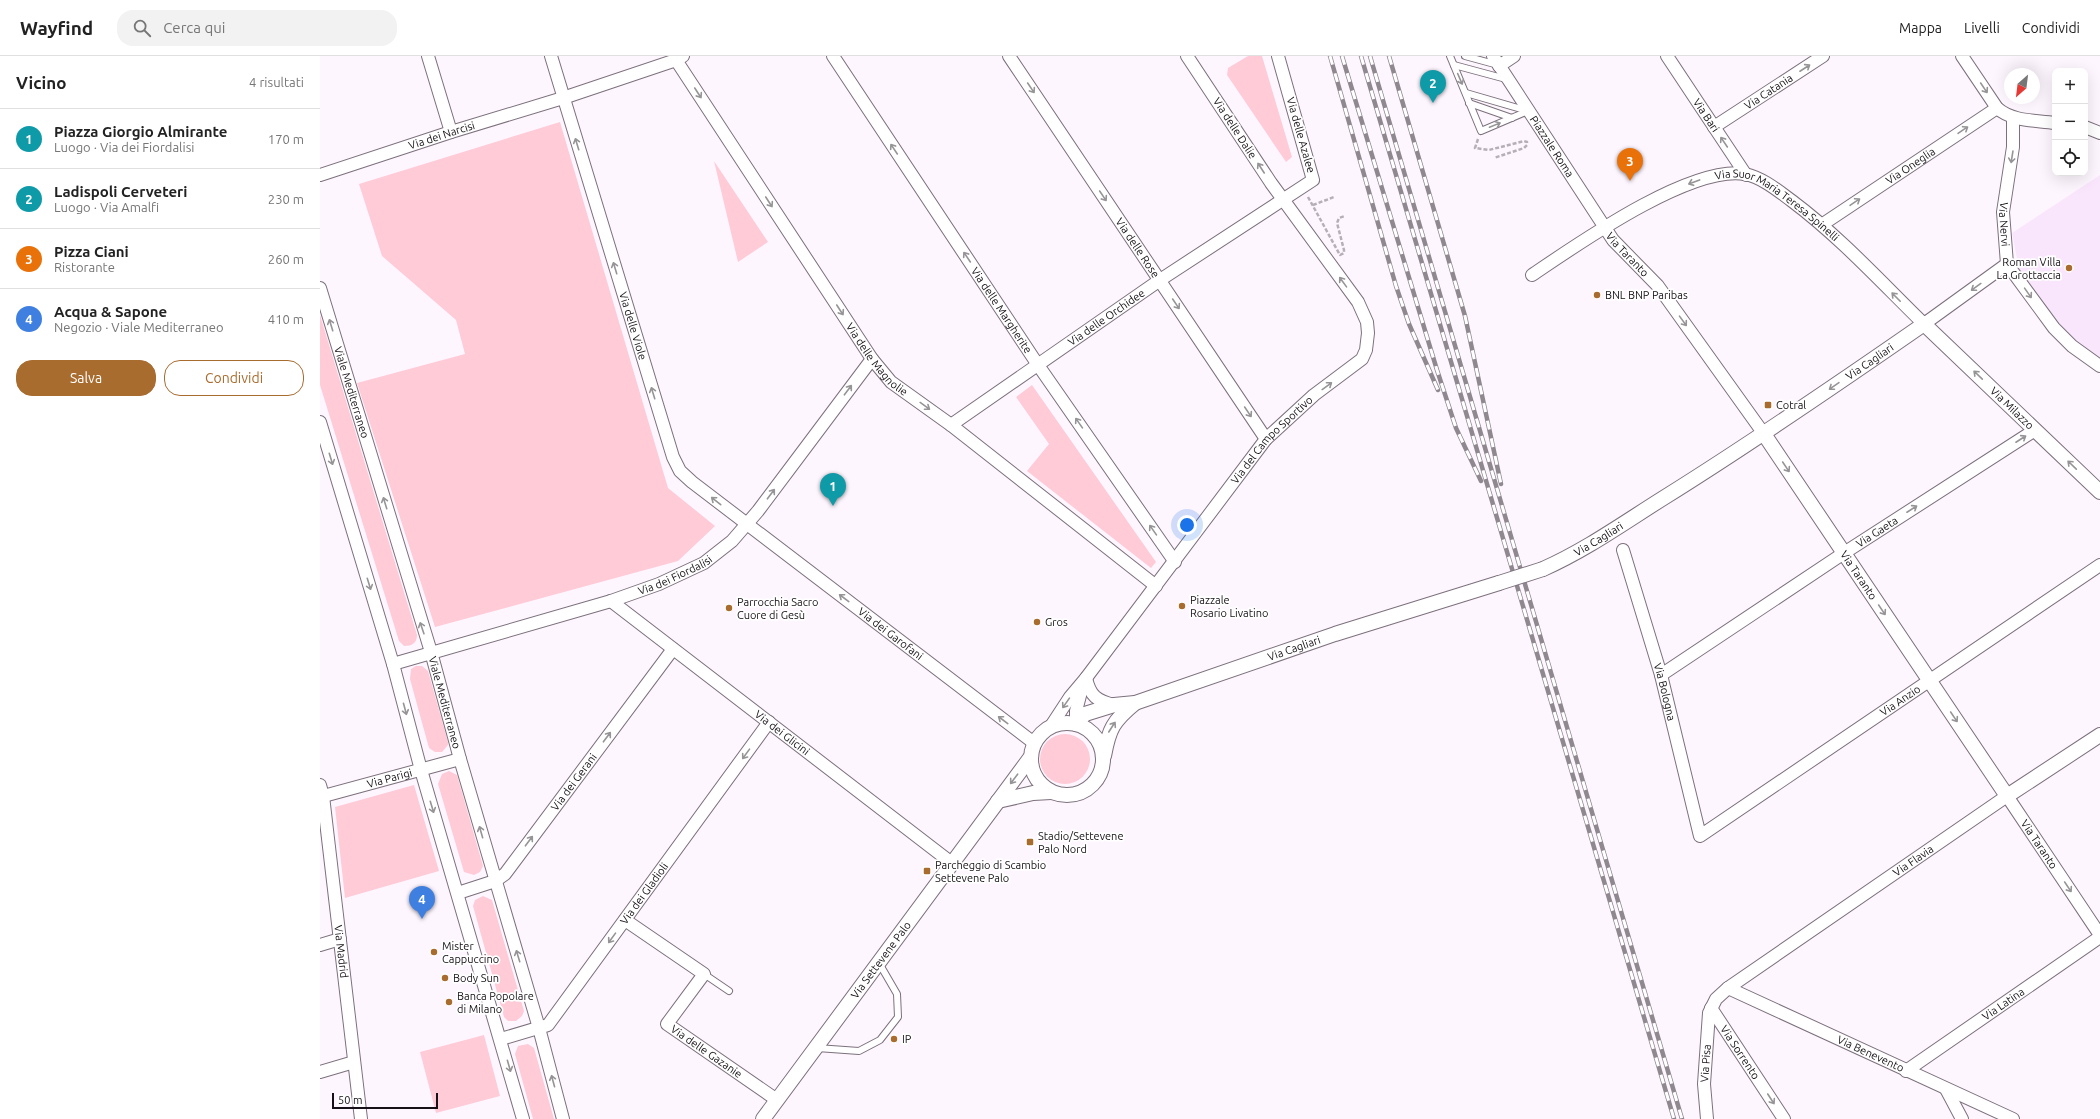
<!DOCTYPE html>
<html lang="it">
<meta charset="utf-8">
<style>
body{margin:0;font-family:Ubuntu,sans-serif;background:#f2f2f2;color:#222}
.controls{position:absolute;right:12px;top:12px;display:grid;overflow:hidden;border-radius:8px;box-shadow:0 4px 16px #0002}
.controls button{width:36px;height:36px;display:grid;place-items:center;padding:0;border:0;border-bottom:1px solid #e0e0e0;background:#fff;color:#222;font:20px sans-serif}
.compass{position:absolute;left:1684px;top:12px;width:36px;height:36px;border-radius:50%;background:#fff;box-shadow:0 4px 16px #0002;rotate:208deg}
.scale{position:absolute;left:12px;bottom:10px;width:106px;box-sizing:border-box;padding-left:4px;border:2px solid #161116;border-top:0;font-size:11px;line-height:14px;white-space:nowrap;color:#161116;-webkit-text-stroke:3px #fff;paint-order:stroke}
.you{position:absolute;left:867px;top:469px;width:14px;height:14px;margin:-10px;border:3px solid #fff;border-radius:50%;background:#1a73e8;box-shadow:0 0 0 6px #1a73e833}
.badge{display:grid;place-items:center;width:26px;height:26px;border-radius:50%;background:#a96c2f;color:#fff;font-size:13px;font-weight:700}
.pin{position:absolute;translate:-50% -33px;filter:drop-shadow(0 1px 2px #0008)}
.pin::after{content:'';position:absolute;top:21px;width:14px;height:12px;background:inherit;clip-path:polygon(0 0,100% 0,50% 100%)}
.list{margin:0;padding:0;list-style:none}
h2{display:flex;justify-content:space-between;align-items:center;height:52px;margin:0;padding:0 16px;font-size:17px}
h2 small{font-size:13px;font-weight:400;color:#767676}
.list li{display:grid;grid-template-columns:26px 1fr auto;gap:12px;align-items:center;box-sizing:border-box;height:60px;padding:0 16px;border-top:1px solid #e0e0e0}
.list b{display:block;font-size:15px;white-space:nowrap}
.list p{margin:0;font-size:13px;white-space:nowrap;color:#767676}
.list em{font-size:13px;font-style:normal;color:#767676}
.actions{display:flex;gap:8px;padding:12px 16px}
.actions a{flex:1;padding:9px 0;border:1px solid #a96c2f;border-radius:16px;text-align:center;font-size:14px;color:#a96c2f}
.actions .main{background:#a96c2f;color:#fff}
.icon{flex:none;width:22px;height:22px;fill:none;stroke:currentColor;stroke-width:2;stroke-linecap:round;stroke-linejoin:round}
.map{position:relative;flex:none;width:1780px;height:1063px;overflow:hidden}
header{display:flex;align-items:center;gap:24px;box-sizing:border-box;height:56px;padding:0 20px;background:#fff;border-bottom:1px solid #e0e0e0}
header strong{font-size:19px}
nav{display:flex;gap:22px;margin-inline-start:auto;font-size:14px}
.search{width:280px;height:36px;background:#f2f2f2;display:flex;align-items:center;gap:10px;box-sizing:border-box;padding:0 14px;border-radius:16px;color:#767676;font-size:15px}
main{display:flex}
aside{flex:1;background:#fff}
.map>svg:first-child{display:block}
.built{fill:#f9e6fc}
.green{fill:#fecbd7}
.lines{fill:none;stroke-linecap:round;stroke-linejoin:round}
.service-casing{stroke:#7c707d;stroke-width:8}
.minor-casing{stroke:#7c707d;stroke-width:14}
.tertiary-casing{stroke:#7c707d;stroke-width:16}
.path{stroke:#b6afb7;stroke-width:2.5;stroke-dasharray:4 2;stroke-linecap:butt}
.service{stroke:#fff;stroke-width:6}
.minor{stroke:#fff;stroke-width:12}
.tertiary{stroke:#fff;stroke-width:14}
.rail-casing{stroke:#8f888f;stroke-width:4.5}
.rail{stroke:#fff;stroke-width:3;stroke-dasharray:9;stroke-linecap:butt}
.tertiary-bridge-casing{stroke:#7c707d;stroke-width:16;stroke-linecap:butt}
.tertiary-bridge{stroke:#fff;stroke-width:14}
.oneway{stroke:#969496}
.poi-dot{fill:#a96c2f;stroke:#fff;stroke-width:1.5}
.labels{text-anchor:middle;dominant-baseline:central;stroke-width:3.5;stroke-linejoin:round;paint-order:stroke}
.street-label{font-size:11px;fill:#161116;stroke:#fff}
.poi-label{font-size:11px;fill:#161116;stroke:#fff;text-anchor:start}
</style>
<header>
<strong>Wayfind</strong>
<div class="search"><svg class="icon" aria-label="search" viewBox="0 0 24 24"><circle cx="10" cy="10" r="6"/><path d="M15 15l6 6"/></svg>Cerca qui</div>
<nav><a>Mappa</a><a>Livelli</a><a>Condividi</a></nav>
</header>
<main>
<aside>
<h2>Vicino<small>4 risultati</small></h2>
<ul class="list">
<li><span class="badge" style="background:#0f9aa8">1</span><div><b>Piazza Giorgio Almirante</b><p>Luogo · Via dei Fiordalisi</p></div><em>170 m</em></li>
<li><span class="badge" style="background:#0f9aa8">2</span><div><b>Ladispoli Cerveteri</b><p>Luogo · Via Amalfi</p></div><em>230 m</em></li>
<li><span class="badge" style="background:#e8710a">3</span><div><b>Pizza Ciani</b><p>Ristorante</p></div><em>260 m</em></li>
<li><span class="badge" style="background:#3f7fe0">4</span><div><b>Acqua &amp; Sapone</b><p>Negozio · Viale Mediterraneo</p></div><em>410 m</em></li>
</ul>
<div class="actions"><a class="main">Salva</a><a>Condividi</a></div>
</aside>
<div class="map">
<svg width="1780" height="1063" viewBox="0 0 1780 1063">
<rect width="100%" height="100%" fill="#fef6ff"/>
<path class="built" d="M1780,119v182l-31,-22 -49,-61 -8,-41z"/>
<g class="green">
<path d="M928,0h14l30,101 -6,5 -59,-87 1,-7z"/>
<path d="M240,66l108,366 47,38 -37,35 -243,66 -78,-244 108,-29 -9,-34 -74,-64 -23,-72z"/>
<path d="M394,105l54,81 -30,20z"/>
<path d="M0,259l97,320c0,8 -5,11 -13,11l-5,-5 -79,-256z"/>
<path d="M712,329l124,177 -5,6 -124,-97 22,-27 -33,-47z"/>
<path d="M96,610h6l6,5 20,71v3l-6,7h-7l-6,-4 -19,-69 1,-10z"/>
<circle cx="745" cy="703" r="25"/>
<path d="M129,715l8,4 26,91 -3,6 -6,3 -10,-3 -26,-88 4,-10z"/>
<path d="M94,729l25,86 -94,27 -10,-91z"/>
<path d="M163,840l9,4 32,111 -2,5 -6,5h-8l-4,-4 -31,-111 2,-6z"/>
<path d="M164,979l16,61 -64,17 -16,-61z"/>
<path d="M208,988l6,4 20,71h-21l-18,-65 3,-8z"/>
</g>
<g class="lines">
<g class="service-casing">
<g id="service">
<path d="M1130,0l31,75 47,-20"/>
<path d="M1145,0l33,9"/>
<path d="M1134,9l52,14"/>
<path d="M1146,37l62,18"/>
<path d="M1149,47l43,15"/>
<path d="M384,918l25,17"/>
<path d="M497,992l42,3 21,-11 18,-23 -1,-23 -18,-31"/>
</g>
</g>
<g class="minor-casing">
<g id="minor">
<path d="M108,0l23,76"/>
<path id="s1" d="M231,0l122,401 7,14 12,11 342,261"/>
<path id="s2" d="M513,0l205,309 137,197"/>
<path id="s3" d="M689,0l257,383"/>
<path id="s4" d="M1173,0l120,184 45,46 106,148"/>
<path id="s5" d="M1347,0l79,119"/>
<path d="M1642,0l35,52c16,14 38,12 58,15"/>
<path id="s6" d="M356,4l196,299 19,23 60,43 205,161"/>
<path d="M1179,10l15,-10"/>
<path id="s7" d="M1693,62v29l-10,65 4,52 47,64 18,18 28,20"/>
<path id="s8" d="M1394,71l109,-71"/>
<path d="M1765,71l15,6"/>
<path id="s9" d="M0,119l131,-43 112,-34 113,-38 7,-4"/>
<path id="s10" d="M1503,168l174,-116"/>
<path id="s11" d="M1212,219c46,-31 158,-110 213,-101 18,4 32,16 47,27 48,36 89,81 132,123l83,-60"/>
<path id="s12" d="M0,232l111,364 29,107 79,269 24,91"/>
<path d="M0,366l73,242 28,106 102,349"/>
<path id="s13" d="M631,369l209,-145 153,-100 -35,-124"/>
<path id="s14" d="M1303,494l38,125 39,161 400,-271"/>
<path id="s15" d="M291,545l342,263"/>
<path id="s16" d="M73,608l218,-63 48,-17 45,-21 28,-22 26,-30 114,-152"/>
<path id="s17" d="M1341,619l183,-122 191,-123"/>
<path d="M766,622c4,18 11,23 28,27"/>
<path d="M756,668v-13l7,-27"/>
<path id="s18" d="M731,670l19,-29 16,-19 180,-239 48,-44 48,-36 4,-9 2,-17 -1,-11 -9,-20 -87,-119 -84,-127"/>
<path id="s19" d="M0,729l3,11 38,323"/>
<path id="s20" d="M0,741l140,-38"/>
<path id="s21" d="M138,837l37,-12 10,-7 168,-225"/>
<path id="s22" d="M305,864l79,54 -37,50 110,76"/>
<path d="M0,889l20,-6"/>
<path id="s23" d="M1408,932l285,131"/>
<path id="s24" d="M1391,952l73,111"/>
<path id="s25" d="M181,983l47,-14 221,-303"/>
<path id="s26" d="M1586,1015l194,-134"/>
<path d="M0,1016l34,-10"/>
<path d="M1626,1033l16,30"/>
<path id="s27" d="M1387,1063l-3,-35 5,-71 7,-14 12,-11 279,-192 93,139"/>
</g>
</g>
<g class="tertiary-casing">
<g id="tertiary">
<path id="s28" d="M1444,378l243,362 93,-61"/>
<path id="s29" d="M1223,513c43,-19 82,-47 122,-72 88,-55 174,-114 259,-173l176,168"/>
<circle cx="747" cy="703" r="36"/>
<path id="s30" d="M756,668l9,-10 29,-9 21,-2 200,-69 164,-51"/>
<path d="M784,700c5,-27 9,-35 31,-53"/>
<path d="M678,745l35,-8 18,-1"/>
<path id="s31" d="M443,1063l267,-361"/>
</g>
</g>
<g class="path">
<path d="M1158,83l-3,9 14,2 35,-9 3,1v3l-3,3 -30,10"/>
<path d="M988,141l32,58 4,-2v-3l-7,-27 2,-5 6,-2"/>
<path d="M993,149l21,-8"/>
</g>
<use href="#service" class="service"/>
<use href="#minor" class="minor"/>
<use href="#tertiary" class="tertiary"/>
<g class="rail-casing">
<g id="rail">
<path d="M1010,0l66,230 13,38 29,66"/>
<path d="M1022,0l95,314 19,58 25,53"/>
<path d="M1041,0l313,1063"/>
<path d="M1050,0l312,1063"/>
<path d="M1069,0l76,260 36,168"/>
</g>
</g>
<use href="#rail" class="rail"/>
<g class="tertiary-bridge-casing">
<path id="tertiary-bridge" d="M1179,527l44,-14"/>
</g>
<use href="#tertiary-bridge" class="tertiary-bridge"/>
</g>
<defs><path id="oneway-shaft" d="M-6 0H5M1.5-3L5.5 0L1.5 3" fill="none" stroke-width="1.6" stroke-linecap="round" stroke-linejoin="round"/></defs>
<g class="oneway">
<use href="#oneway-shaft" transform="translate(1485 12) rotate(-33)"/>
<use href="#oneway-shaft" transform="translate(1140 23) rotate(67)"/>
<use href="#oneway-shaft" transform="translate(711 32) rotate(56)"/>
<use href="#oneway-shaft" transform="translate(1664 32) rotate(56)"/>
<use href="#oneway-shaft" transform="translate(378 37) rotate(57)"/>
<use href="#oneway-shaft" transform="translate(1175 69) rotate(-22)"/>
<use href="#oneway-shaft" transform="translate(1643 74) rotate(-34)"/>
<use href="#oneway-shaft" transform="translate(1404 86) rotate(-124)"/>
<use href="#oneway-shaft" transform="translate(257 88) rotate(-107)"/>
<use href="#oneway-shaft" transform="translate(574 93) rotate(-124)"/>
<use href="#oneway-shaft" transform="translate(1692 101) rotate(99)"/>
<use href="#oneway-shaft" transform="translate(941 112) rotate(-123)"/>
<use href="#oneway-shaft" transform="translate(1374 126) rotate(160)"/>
<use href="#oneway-shaft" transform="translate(783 140) rotate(56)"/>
<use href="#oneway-shaft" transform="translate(449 146) rotate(57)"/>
<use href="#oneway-shaft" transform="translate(1535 146) rotate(-34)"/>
<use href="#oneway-shaft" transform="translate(647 201) rotate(-124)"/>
<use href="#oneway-shaft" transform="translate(295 212) rotate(-107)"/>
<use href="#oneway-shaft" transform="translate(1023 226) rotate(-126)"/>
<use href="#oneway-shaft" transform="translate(1656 231) rotate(144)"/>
<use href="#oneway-shaft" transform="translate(1708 237) rotate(55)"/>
<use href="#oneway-shaft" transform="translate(1576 241) rotate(-135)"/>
<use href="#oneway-shaft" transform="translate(856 248) rotate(56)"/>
<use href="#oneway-shaft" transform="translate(520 254) rotate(57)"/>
<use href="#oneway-shaft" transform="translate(1363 265) rotate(54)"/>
<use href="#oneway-shaft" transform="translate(11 269) rotate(-107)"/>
<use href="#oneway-shaft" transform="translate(1658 319) rotate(-136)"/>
<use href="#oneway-shaft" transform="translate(1007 330) rotate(-36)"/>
<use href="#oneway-shaft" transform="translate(1514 330) rotate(145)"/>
<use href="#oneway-shaft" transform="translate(528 334) rotate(-53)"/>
<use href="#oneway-shaft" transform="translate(333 337) rotate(-107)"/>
<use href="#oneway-shaft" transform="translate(605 350) rotate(36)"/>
<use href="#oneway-shaft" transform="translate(928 356) rotate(56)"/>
<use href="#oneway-shaft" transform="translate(759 367) rotate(-125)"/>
<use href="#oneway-shaft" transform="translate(1701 383) rotate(-33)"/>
<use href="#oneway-shaft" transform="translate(11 403) rotate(73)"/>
<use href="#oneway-shaft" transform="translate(1752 409) rotate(-136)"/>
<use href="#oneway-shaft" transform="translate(1466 411) rotate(56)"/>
<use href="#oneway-shaft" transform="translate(451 438) rotate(-53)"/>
<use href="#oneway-shaft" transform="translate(396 445) rotate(-142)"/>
<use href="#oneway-shaft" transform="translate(65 447) rotate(-107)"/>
<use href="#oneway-shaft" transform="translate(1592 453) rotate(-33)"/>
<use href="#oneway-shaft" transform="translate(833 474) rotate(-125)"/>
<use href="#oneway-shaft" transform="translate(49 528) rotate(73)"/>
<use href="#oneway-shaft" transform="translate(524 542) rotate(-143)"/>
<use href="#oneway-shaft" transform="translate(1562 554) rotate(56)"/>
<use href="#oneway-shaft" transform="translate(102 572) rotate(-109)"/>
<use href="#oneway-shaft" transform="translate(746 647) rotate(125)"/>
<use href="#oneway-shaft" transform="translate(85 653) rotate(75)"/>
<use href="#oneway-shaft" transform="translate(1634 661) rotate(56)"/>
<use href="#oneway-shaft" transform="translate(683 664) rotate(-143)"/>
<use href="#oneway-shaft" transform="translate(792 671) rotate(-57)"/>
<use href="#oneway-shaft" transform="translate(287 681) rotate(-53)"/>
<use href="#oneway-shaft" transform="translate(426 698) rotate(126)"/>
<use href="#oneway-shaft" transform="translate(694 723) rotate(127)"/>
<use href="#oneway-shaft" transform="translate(112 751) rotate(73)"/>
<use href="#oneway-shaft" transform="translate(161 776) rotate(-106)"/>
<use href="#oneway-shaft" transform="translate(209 785) rotate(-53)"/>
<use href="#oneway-shaft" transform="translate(1748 831) rotate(56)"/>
<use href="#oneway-shaft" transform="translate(292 882) rotate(126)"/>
<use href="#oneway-shaft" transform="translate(198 900) rotate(-107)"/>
<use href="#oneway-shaft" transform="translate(189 1010) rotate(74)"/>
<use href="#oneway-shaft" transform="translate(233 1025) rotate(-105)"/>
<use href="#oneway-shaft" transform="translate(1451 1043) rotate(57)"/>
</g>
<g class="poi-dot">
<circle cx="1749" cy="212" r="4"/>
<circle cx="1277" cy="239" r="4"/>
<rect x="1444" y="345" width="8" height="8" rx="2"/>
<circle cx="862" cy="550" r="4"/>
<circle cx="409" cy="552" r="4"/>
<circle cx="717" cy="566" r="4"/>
<rect x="706" y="782" width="8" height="8" rx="2"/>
<rect x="603" y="811" width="8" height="8" rx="2"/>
<circle cx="114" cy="896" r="4"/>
<circle cx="125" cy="922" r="4"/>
<circle cx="129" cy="946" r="4"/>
<circle cx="574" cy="983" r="4"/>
</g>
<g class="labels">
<g class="street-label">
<text stroke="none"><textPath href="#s8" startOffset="65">Via Catania</textPath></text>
<text stroke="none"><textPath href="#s5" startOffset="71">Via Bari</textPath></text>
<text transform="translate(915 72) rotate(57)">Via delle Dalie</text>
<text transform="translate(981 79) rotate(74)">Via delle Azalee</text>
<text stroke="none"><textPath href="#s9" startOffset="128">Via dei Narcisi</textPath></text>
<text stroke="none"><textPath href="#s4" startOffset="108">Piazzale Roma</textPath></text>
<text stroke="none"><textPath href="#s10" startOffset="105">Via Oneglia</textPath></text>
<text stroke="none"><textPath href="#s11" startOffset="281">Via Suor Maria Teresa Spinelli</textPath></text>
<text stroke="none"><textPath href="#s7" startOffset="107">Via Nervi</textPath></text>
<text stroke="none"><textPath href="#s3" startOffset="231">Via delle Rose</textPath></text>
<text stroke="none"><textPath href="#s4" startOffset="240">Via Taranto</textPath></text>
<text stroke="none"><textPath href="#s2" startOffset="305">Via delle Margherite</textPath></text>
<text stroke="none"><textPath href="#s13" startOffset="189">Via delle Orchidee</textPath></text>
<text stroke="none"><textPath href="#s1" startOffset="282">Via delle Viole</textPath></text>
<text stroke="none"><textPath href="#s6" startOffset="361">Via delle Magnolie</textPath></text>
<text stroke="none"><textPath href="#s29" startOffset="387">Via Cagliari</textPath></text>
<text stroke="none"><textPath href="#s12" startOffset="109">Viale Mediterraneo</textPath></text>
<text stroke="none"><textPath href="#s29" startOffset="575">Via Milazzo</textPath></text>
<text stroke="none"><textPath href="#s18" startOffset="362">Via del Campo Sportivo</textPath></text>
<text stroke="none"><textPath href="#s17" startOffset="259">Via Gaeta</textPath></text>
<text stroke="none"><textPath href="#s29" startOffset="63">Via Cagliari</textPath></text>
<text stroke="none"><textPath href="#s16" startOffset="296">Via dei Fiordalisi</textPath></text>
<text stroke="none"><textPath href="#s28" startOffset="170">Via Taranto</textPath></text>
<text stroke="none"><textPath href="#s1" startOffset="701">Via dei Garofani</textPath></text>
<text stroke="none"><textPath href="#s30" startOffset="233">Via Cagliari</textPath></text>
<text stroke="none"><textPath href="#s14" startOffset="148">Via Bologna</textPath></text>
<text stroke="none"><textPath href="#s14" startOffset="538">Via Anzio</textPath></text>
<text stroke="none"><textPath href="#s12" startOffset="433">Viale Mediterraneo</textPath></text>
<text stroke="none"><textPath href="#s15" startOffset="216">Via dei Glicini</textPath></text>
<text stroke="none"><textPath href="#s20" startOffset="72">Via Parigi</textPath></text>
<text stroke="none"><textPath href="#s21" startOffset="166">Via dei Gerani</textPath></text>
<text stroke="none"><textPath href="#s27" startOffset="535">Via Taranto</textPath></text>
<text stroke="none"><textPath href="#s27" startOffset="363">Via Flavia</textPath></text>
<text stroke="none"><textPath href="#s25" startOffset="212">Via dei Gladioli</textPath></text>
<text stroke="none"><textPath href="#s19" startOffset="168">Via Madrid</textPath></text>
<text stroke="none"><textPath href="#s31" startOffset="198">Via Settevene Palo</textPath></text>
<text stroke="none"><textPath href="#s26" startOffset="118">Via Latina</textPath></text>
<text stroke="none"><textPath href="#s22" startOffset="206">Via delle Gazanie</textPath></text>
<text stroke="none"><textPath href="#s24" startOffset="53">Via Sorrento</textPath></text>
<text stroke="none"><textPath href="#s23" startOffset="157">Via Benevento</textPath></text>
<text stroke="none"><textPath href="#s27" startOffset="56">Via Pisa</textPath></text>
</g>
<g class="poi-label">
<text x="1741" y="206" text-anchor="end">Roman Villa<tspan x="1741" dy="13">La Grottaccia</tspan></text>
<text x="1285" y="239">BNL BNP Paribas</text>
<text x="1456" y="349">Cotral</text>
<text x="870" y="544">Piazzale<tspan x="870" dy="13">Rosario Livatino</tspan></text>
<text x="417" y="546">Parrocchia Sacro<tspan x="417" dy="13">Cuore di Gesù</tspan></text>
<text x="725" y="566">Gros</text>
<text x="718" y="780">Stadio/Settevene<tspan x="718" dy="13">Palo Nord</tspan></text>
<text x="615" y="809">Parcheggio di Scambio<tspan x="615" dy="13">Settevene Palo</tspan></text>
<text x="122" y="890">Mister<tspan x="122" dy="13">Cappuccino</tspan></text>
<text x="133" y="922">Body Sun</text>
<text x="137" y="940">Banca Popolare<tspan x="137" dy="13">di Milano</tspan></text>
<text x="582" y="983">IP</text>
</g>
</g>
</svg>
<div class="controls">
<button>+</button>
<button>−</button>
<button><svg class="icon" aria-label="locate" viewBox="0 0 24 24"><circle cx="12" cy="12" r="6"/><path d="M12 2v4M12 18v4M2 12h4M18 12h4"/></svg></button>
</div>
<svg class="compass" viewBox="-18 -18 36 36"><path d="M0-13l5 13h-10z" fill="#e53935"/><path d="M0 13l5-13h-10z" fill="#767676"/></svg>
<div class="scale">50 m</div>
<div class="you"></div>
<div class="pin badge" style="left:513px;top:450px;background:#0f9aa8">1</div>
<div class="pin badge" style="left:1113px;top:47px;background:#0f9aa8">2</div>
<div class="pin badge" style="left:1310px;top:125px;background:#e8710a">3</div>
<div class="pin badge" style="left:102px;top:863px;background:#3f7fe0">4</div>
</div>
</main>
